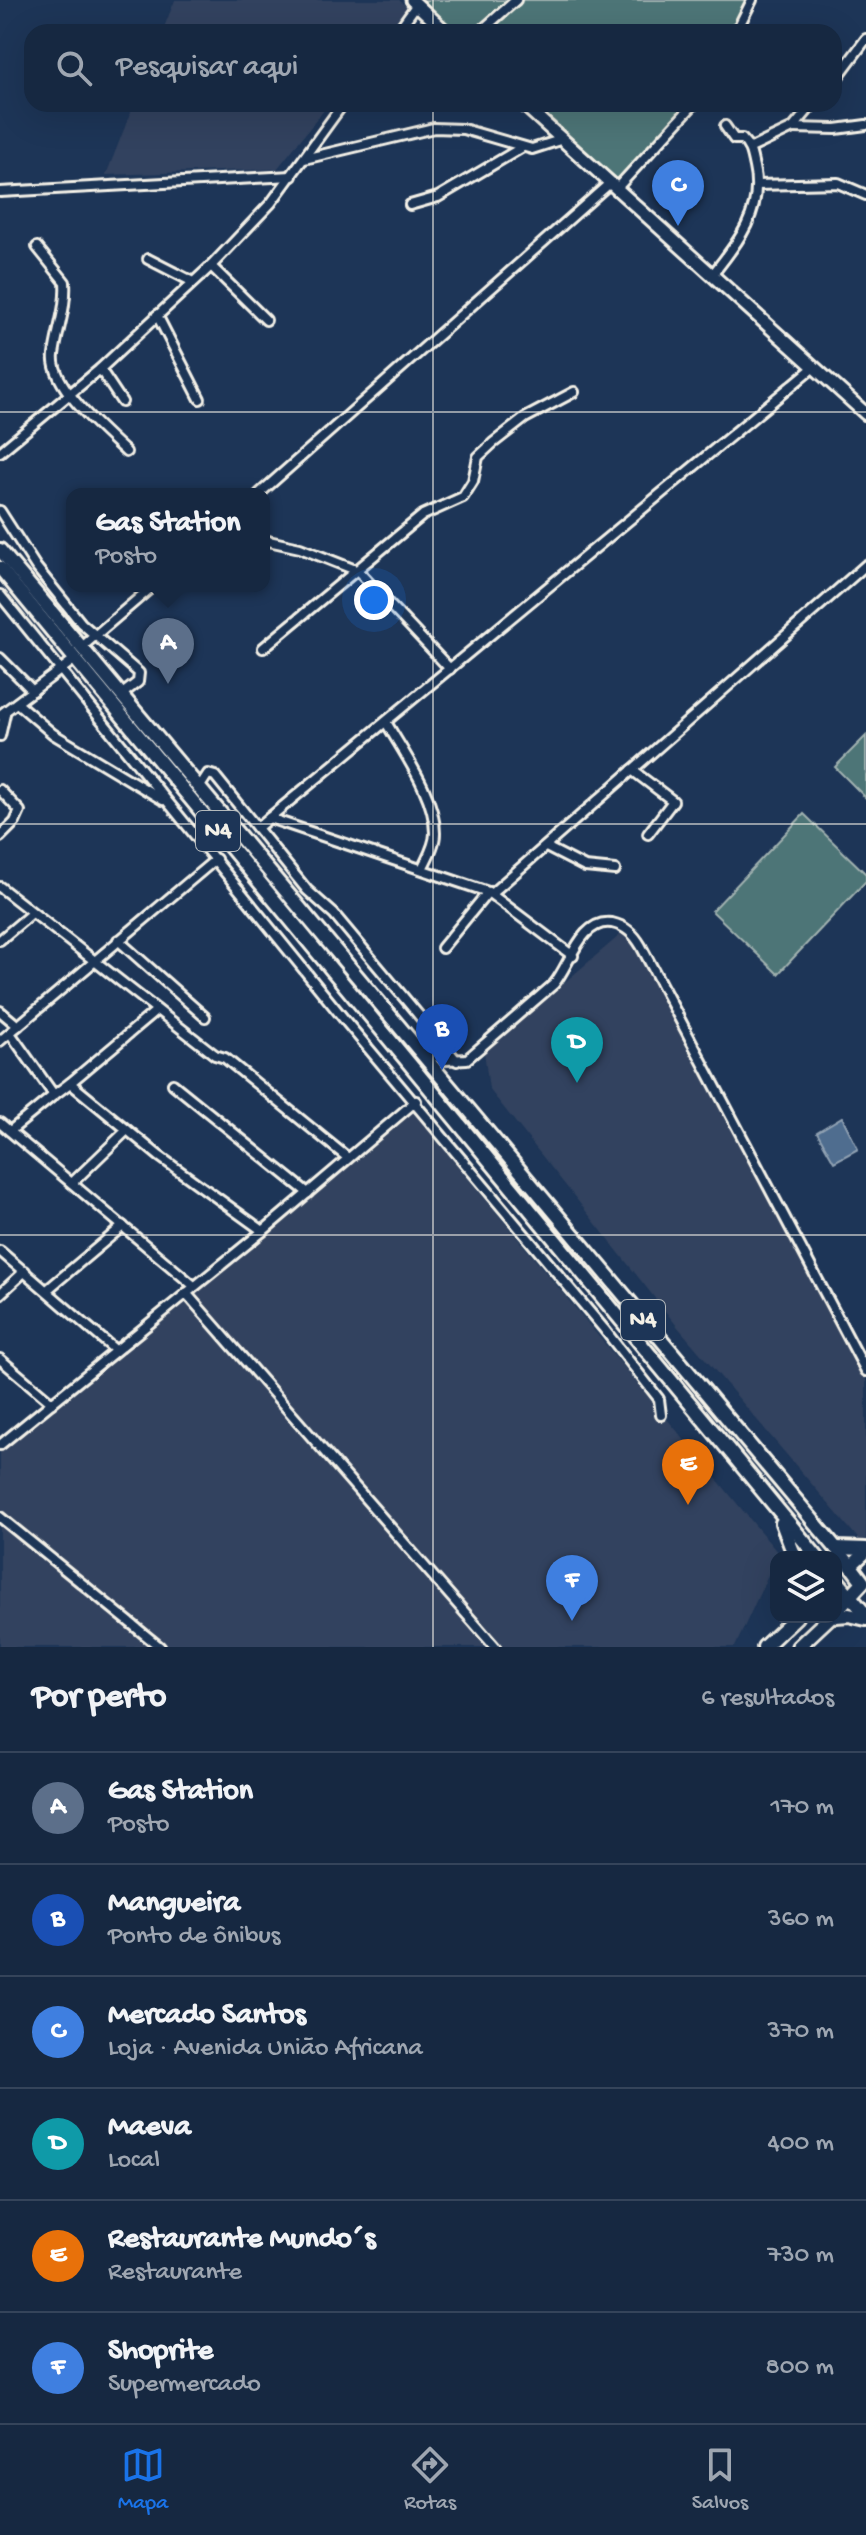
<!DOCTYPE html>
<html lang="pt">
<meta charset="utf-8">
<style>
body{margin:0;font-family:"Gochi Hand",sans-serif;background:#23344c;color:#f1f3f6}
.controls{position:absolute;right:24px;bottom:24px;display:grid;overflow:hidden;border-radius:16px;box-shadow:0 8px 32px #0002}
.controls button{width:72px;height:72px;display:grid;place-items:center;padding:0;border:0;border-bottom:2px solid #35445a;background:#162841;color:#f1f3f6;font:40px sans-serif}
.you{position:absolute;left:374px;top:600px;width:28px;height:28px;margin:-20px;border:6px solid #fff;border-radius:50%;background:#1a73e8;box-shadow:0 0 0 12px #1a73e833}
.badge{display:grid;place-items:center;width:52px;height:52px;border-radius:50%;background:#1a73e8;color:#fff;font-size:26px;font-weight:700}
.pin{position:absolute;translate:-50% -66px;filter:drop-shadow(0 2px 4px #0008)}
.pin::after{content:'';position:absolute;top:42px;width:28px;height:24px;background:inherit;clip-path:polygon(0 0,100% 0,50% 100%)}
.popup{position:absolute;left:66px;top:488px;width:204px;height:104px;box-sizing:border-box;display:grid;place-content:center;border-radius:16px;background:#162841;filter:drop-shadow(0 2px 6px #0005);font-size:26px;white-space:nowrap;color:#9ea6b1}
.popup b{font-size:30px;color:#f1f3f6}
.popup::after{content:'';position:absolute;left:50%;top:100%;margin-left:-16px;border:16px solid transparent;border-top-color:#162841}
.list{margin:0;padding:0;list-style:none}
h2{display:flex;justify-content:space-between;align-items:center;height:104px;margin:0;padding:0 32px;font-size:34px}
h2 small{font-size:26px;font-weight:400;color:#9ea6b1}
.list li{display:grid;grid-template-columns:52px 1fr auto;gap:24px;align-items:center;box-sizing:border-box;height:112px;padding:0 32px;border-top:2px solid #35445a}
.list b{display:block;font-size:30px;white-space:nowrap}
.list p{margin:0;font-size:26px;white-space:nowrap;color:#9ea6b1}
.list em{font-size:26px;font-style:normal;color:#9ea6b1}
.icon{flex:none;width:44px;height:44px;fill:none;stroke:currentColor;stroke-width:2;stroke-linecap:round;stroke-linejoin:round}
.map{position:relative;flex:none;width:866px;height:1647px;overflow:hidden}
.search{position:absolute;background:#162841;box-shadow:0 8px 32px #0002;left:24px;right:24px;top:24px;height:88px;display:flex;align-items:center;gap:20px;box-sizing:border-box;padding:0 28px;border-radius:24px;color:#9ea6b1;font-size:30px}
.sheet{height:776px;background:#162841}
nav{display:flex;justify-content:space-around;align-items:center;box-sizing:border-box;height:112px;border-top:2px solid #35445a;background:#162841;font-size:22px;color:#9ea6b1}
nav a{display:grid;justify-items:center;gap:4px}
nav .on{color:#1a73e8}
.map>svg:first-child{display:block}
.built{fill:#32425e}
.green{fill:#4e7477;stroke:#a1b2b0;stroke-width:2}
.water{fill:#4f6d8f;stroke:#91a2b3;stroke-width:2}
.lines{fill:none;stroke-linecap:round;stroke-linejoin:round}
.minor-casing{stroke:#f4f1e8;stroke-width:14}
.secondary-casing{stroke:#f4f1e8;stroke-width:17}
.primary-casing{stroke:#f4f1e8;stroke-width:18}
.trunk-casing{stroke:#f4f1e8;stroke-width:18}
.minor{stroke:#1d3557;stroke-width:8}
.secondary{stroke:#1d3557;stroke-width:11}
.primary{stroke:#1d3557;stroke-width:12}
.trunk{stroke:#1d3557;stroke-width:12}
.grid{fill:none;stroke:#f4f1e8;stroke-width:2;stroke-opacity:0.55}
.labels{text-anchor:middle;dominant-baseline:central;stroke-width:6;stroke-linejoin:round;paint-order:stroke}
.shield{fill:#1d3557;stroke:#b4b9bc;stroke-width:2}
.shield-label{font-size:24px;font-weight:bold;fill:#f4f1e8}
</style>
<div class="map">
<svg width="866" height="1647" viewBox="0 0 866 1647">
<rect width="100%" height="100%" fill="#1d3557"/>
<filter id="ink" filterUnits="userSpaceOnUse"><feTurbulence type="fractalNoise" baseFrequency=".0125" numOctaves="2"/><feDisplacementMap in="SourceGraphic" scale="16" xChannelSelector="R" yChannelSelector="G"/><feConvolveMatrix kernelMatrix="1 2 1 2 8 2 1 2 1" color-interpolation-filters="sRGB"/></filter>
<g filter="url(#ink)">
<g class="built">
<path d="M175,0h224l8,7 -20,25h-225z"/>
<path d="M134,104h195l-52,65 -171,6z"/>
<path d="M626,930l240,448v161l-4,4 -185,-217 -188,-237 -5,-38z"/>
<path d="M413,1112l365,441 -43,94h-735v-195z"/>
</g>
<g class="green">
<path d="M422,0h330l-15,32h-280z"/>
<path d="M535,104h156l-71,78z"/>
<path d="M866,736v62l-31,-31z"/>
<path d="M804,814l62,60v7l-88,93 -66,-63z"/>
</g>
<path class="water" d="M842,1117l16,32 -24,13 -17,-30z"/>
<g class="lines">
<g class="minor-casing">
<g id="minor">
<path d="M397,32l20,-28"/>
<path d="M480,32l36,-32"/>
<path d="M736,32l16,-32"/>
<path d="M834,82l32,-43"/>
<path d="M793,128l43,1 30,-4"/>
<path d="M751,148l42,-20 20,-24"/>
<path d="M304,159l130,-31 29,1 69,20 28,-9"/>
<path d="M757,185l81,-2 28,12"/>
<path d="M616,189l78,-85"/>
<path d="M0,192l292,-16"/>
<path d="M410,205l28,-8 83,-49"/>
<path d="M37,247l28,35c2,25 -8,49 -11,73 -4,31 51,77 72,97"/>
<path d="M148,259l45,23"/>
<path d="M211,266l55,54"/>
<path d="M712,275c26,-32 52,-65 42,-108 -3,-13 -3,-19 -12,-28h-8l-9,-13"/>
<path d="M157,315l43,84"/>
<path d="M100,369l22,33"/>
<path d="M0,452l100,-83 111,-103 60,-63 72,-99"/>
<path d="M259,494l351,-311"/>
<path d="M0,511l36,56 45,56 58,50 -1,9 -17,13"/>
<path d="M264,540l36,8 58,23 92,98"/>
<path d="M0,595l348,429 256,305 55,70 2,16"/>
<path d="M83,646l70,-60"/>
<path d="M263,648l160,-133 40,-18 10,-16 5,-24 15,-14 32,-25 49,-26"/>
<path d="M0,658l33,33"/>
<path d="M17,703l36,31 110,66"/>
<path d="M0,715l75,-56"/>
<path d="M386,722c18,32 49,73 49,111 0,13 -8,25 -13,36"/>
<path d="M0,736l5,-22"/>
<path d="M632,770l41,31 -25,33"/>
<path d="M199,788l9,-14 7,2 92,114 27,24 123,147"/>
<path d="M0,790l20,21 -5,11 -15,15"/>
<path d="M269,818l219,74 85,64"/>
<path d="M257,828l557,-461"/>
<path d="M546,847l39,20 30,3"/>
<path d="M0,887l215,168 10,3 123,100"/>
<path d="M492,893l374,-328"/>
<path d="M0,940l32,-27"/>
<path d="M118,940l87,77"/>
<path d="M442,948l46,-56"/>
<path d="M0,1011l18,15"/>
<path d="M10,1033l44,62 16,-12 89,73 104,75"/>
<path d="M0,1041l216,-182"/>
<path d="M422,1051l24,9 21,-1 87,-75c16,-19 27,-66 58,-61 14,3 22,11 29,23l225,425"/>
<path d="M70,1083l87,-73"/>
<path d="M173,1084l135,109"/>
<path d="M0,1123l194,163"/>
<path d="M10,1131l44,-36"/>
<path d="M72,1183l55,-53"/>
<path d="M0,1251l115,99"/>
<path d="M47,1290l76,-64"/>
<path d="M186,1293l309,354"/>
<path d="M0,1294l25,-23"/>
<path d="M0,1359l52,44"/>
<path d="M0,1445l263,-214 153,-130"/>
<path d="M0,1517l160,130"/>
</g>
</g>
<g class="secondary-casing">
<g id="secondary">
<path d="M412,0l34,32"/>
<path d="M523,104l343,310"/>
<path d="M851,1566l15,-14"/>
</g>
</g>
<g class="primary-casing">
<path id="primary" d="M851,1597l15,18"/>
</g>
<g class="trunk-casing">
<g id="trunk">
<path d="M0,550l851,1016 12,16 -27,29"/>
<path d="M0,568l817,989"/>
<path d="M782,1523l13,34"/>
<path d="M836,1548l30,1"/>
<path d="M836,1579l15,18"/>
<path d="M836,1616l13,-1 17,4"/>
<path d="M764,1647l32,-30"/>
<path d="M798,1647l32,-30"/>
</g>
</g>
<use href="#minor" class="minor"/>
<use href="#secondary" class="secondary"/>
<use href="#primary" class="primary"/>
<use href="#trunk" class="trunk"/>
</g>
</g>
<path class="grid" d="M433,0v32M433,104v1543M0,412h866M0,824h866M0,1235h866"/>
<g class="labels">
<g class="shield">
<rect x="196" y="811" width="44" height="40" rx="6"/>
<rect x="621" y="1300" width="44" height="40" rx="6"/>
</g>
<g class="shield-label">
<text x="218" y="831">N4</text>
<text x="643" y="1320">N4</text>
</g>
</g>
</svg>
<div class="controls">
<button><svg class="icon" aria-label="layers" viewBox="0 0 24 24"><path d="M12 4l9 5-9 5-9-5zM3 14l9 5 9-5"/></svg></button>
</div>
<div class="you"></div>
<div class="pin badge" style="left:168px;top:684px;background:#5c6f8a">A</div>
<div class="popup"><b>Gas Station</b>Posto</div>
<div class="pin badge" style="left:442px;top:1070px;background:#1a4fb4">B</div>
<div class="pin badge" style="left:678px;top:226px;background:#3f7fe0">C</div>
<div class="pin badge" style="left:577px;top:1083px;background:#0f9aa8">D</div>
<div class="pin badge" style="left:688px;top:1505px;background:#e8710a">E</div>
<div class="pin badge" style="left:572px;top:1621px;background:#3f7fe0">F</div>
<div class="search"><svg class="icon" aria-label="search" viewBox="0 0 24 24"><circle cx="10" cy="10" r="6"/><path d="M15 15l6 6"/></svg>Pesquisar aqui</div>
</div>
<section class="sheet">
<h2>Por perto<small>6 resultados</small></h2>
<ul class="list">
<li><span class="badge" style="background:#5c6f8a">A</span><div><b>Gas Station</b><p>Posto</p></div><em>170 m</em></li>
<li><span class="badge" style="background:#1a4fb4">B</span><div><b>Mangueira</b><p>Ponto de ônibus</p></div><em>360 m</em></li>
<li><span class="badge" style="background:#3f7fe0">C</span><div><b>Mercado Santos</b><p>Loja · Avenida União Africana</p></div><em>370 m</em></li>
<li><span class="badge" style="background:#0f9aa8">D</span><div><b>Maeva</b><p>Local</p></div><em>400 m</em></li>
<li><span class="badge" style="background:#e8710a">E</span><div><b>Restaurante Mundo´s</b><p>Restaurante</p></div><em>730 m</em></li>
<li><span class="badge" style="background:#3f7fe0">F</span><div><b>Shoprite</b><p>Supermercado</p></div><em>800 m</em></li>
</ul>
</section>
<nav>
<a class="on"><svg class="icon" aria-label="map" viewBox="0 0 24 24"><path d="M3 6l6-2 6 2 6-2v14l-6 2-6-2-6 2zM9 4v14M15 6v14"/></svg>Mapa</a>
<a><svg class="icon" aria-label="directions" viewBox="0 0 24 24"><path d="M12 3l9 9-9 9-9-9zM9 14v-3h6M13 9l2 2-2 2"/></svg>Rotas</a>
<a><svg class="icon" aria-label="saved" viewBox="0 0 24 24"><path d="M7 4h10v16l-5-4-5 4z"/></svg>Salvos</a>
</nav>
